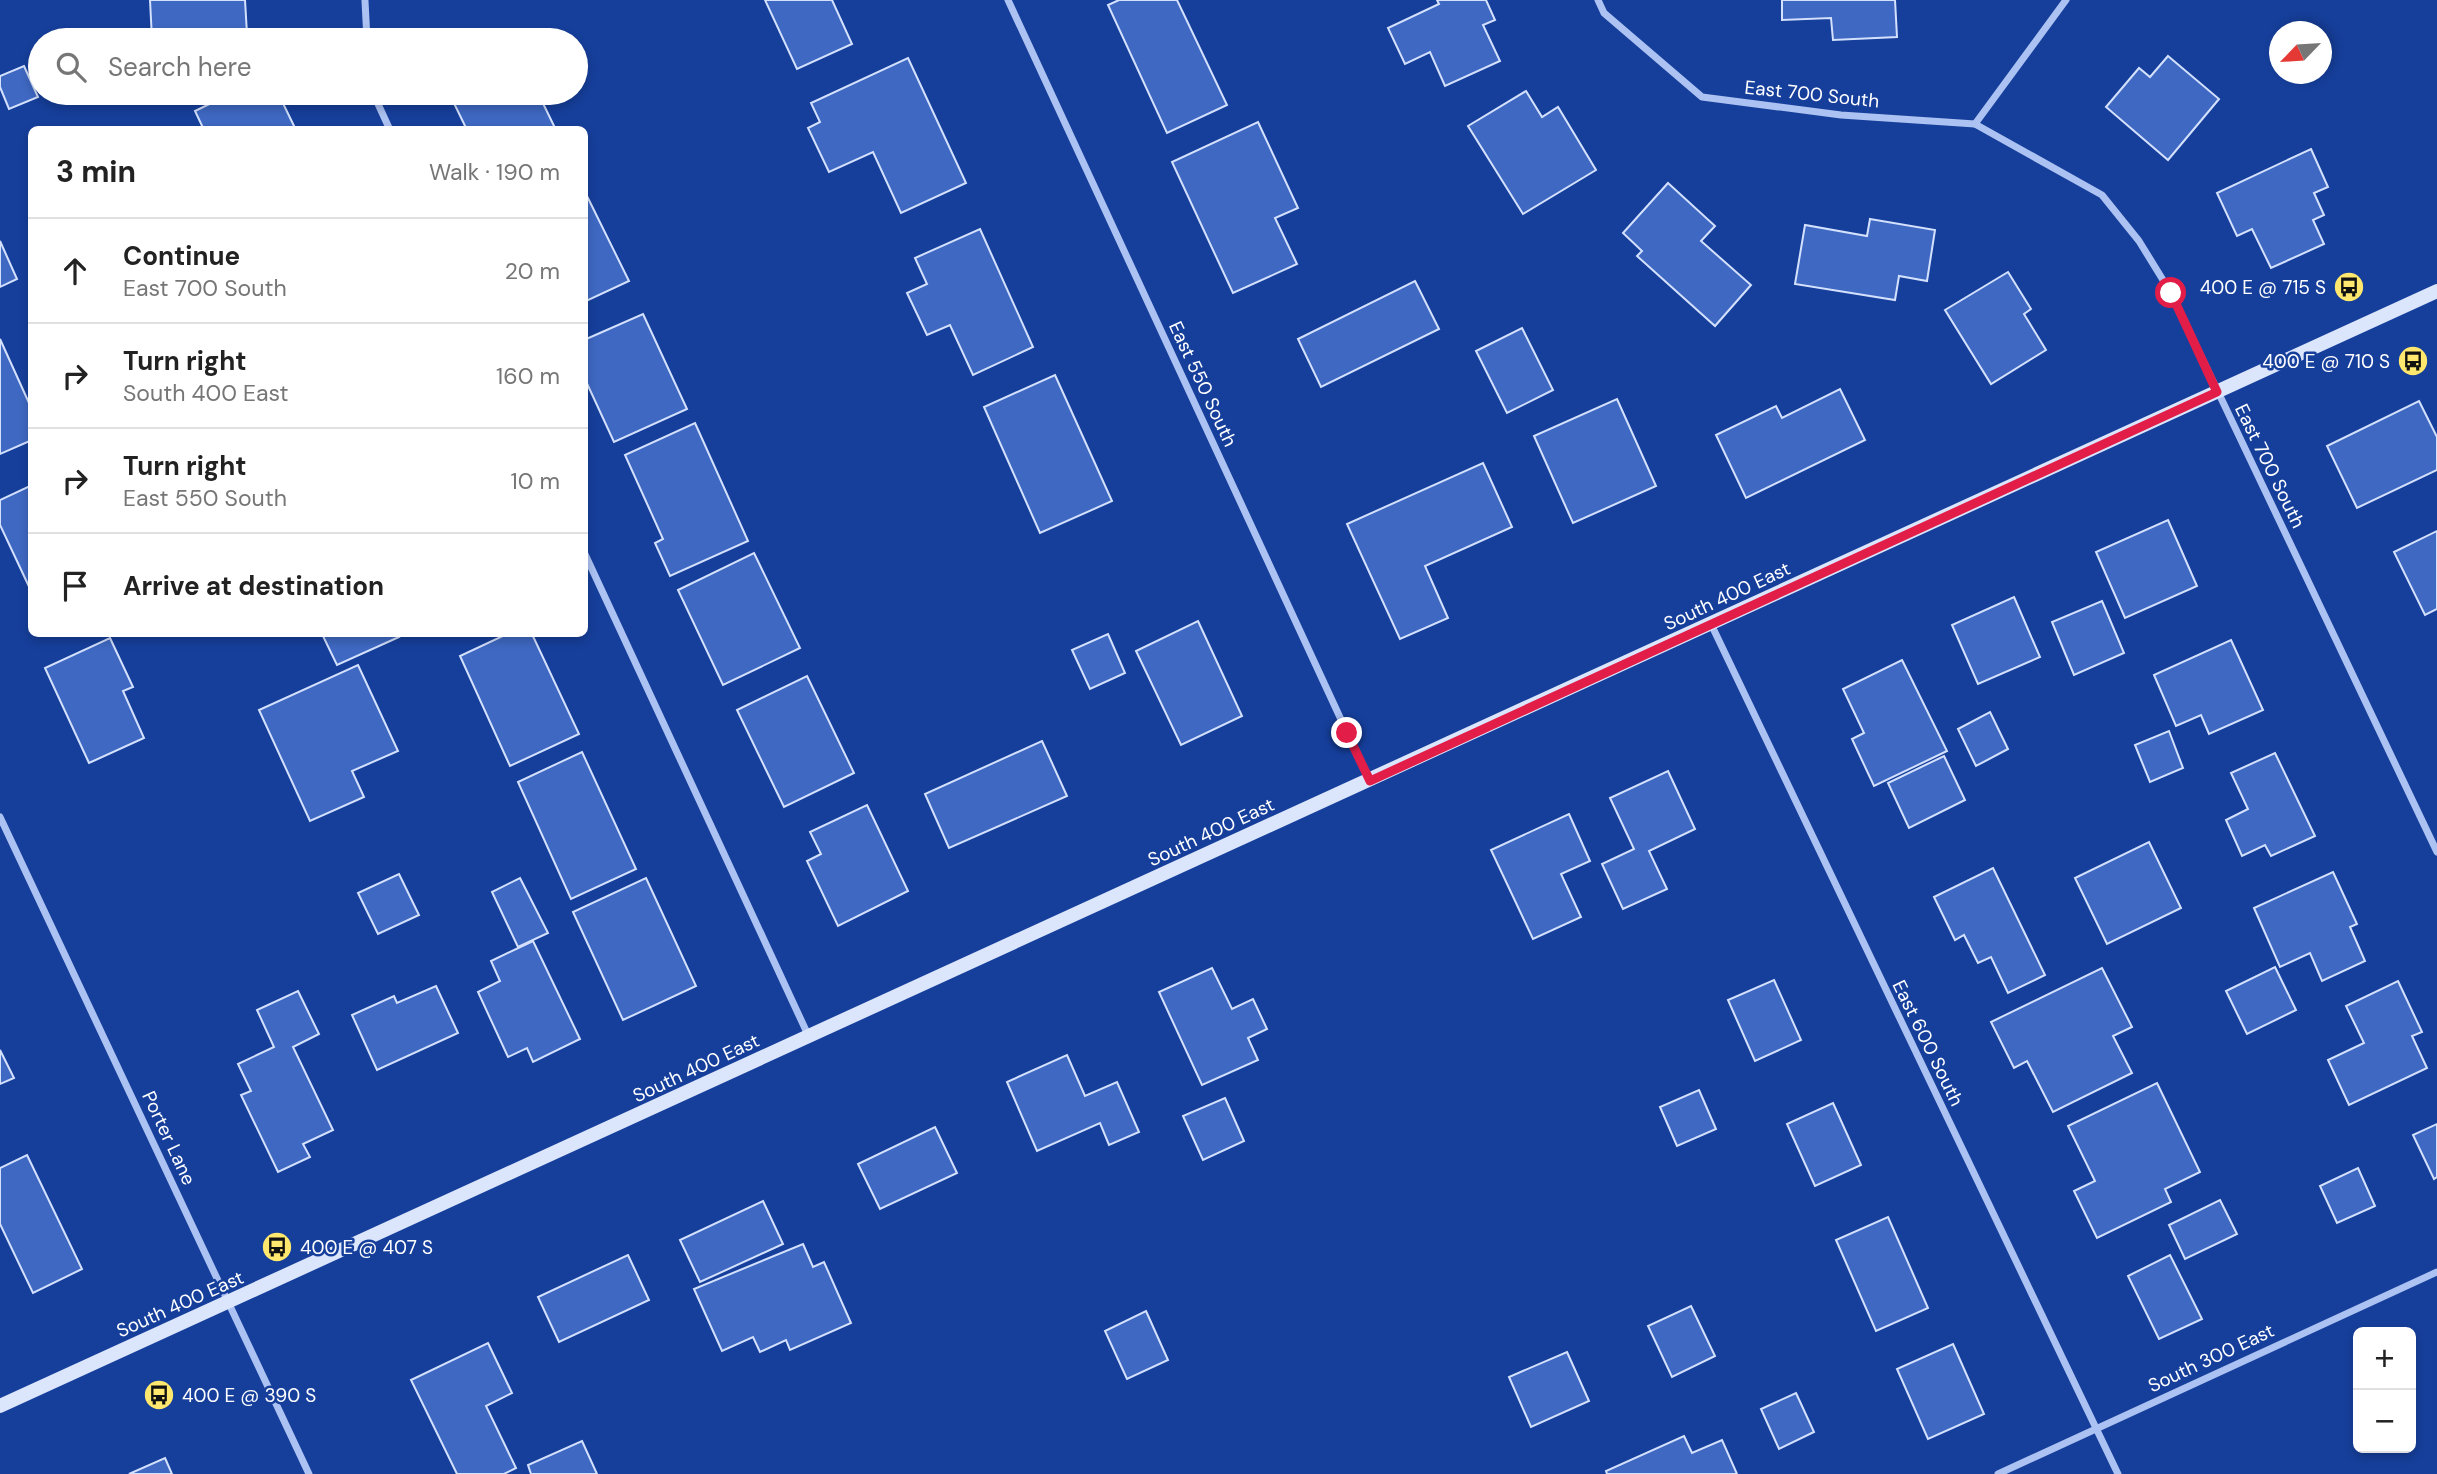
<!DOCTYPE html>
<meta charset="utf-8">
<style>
body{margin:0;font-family:"DM Sans",sans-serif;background:#f6f6f6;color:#222}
.controls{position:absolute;right:21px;bottom:21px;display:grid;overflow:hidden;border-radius:10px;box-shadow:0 4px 10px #0003}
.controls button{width:63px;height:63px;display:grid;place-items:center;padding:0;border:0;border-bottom:2px solid #e0e0e0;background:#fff;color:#222;font:35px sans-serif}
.compass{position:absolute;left:2269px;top:21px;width:63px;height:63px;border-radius:50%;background:#fff;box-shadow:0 4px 10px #0003;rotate:245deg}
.stop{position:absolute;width:21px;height:21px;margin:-16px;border:5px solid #e11d48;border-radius:50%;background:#fff}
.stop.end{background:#e11d48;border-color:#fff;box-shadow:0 2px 7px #0008}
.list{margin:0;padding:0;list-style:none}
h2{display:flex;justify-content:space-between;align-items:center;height:91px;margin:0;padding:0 28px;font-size:30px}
h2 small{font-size:23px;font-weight:400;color:#767676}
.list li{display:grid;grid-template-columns:46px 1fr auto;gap:21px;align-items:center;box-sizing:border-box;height:105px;padding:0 28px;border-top:2px solid #e0e0e0}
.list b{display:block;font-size:26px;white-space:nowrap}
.list p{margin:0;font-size:23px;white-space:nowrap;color:#767676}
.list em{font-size:23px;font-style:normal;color:#767676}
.icon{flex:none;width:38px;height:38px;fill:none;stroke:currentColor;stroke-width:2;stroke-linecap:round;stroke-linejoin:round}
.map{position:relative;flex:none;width:2437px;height:1474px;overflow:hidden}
.search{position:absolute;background:#fff;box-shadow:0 4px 10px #0003;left:28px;top:28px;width:560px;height:77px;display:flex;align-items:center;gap:18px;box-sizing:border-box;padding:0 24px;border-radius:38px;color:#767676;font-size:26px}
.panel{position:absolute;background:#fff;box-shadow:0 4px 10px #0003;left:28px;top:126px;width:560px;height:511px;border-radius:10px}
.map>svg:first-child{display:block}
.building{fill:#3e68c2;stroke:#d4e1fd;stroke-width:2}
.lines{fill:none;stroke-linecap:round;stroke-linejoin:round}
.street{stroke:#acc2f2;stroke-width:7}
.secondary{stroke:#dbe5fc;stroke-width:14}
.route{stroke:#e11d48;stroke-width:9}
.labels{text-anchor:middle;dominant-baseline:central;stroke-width:5;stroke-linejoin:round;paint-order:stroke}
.street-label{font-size:19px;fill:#fff;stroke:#163f9b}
.poi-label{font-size:19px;fill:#fff;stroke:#163f9b;text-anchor:end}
</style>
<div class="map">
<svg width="2437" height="1474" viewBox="0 0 2437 1474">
<rect width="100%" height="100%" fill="#163f9b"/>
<g class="building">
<path d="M150,0h95l2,34 -95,5z"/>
<path d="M765,0h67l20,44 -55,25z"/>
<path d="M1119,0h58l50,105 -60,28 -59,-128z"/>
<path d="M1437,0h49l9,20 -12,5 17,36 -55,25 -15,-34 -25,12 -17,-36 51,-24z"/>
<path d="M1782,0h113l2,37 -64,3 -2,-22 -49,2z"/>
<path d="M2168,56l51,43 -51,61 -62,-53 33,-39 11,9z"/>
<path d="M908,58l58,125 -65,30 -28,-61 -44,20 -21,-44 12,-6 -9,-19z"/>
<path d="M24,66l14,31 -29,12 -9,-22v-11z"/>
<path d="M1526,91l16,26 16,-10 38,63 -73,44 -55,-88z"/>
<path d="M232,93h46l18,37h-92l-9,-19z"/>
<path d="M449,93h89l18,37h-89z"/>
<path d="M1258,122l40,86 -23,10 22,46 -64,29 -61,-131z"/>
<path d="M2311,149l17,38 -14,6 10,22 -11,5 11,24 -53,24 -19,-39 -15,7 -20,-43z"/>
<path d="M1668,183l47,43 -14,15 50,44 -36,41 -78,-70 5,-5 -19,-18z"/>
<path d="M584,190l45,91 -45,21z"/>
<path d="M1870,219l65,11 -8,51 -28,-5 -4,24 -100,-16 10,-59 62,11z"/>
<path d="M980,229l53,118 -60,28 -23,-50 -23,10 -20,-42 20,-9 -12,-26z"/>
<path d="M0,241l17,38 -17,8z"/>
<path d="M2008,272l23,37 -7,5 22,36 -55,34 -46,-74z"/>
<path d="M1415,281l24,48 -118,58 -23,-48z"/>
<path d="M643,314l44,95 -73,33 -30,-65v-37z"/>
<path d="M1522,328l31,62 -46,23 -31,-62z"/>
<path d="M0,339l29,64 3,-1v38l-32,14z"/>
<path d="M1055,375l57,126 -72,32 -56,-126z"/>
<path d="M1840,389l25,51 -119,58 -30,-63 60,-29 6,12z"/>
<path d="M1617,399l39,87 -83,37 -39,-87z"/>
<path d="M2419,401l18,36v33l-80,38 -30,-62z"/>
<path d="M695,423l53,118 -78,35 -15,-33 8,-4 -38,-84z"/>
<path d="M1483,463l29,64 -87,39 23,52 -48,21 -53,-115z"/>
<path d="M32,485v108l-32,-68v-25z"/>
<path d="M2168,520l29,66 -72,32 -29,-66z"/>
<path d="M2437,531v78l-12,6 -31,-63z"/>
<path d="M754,553l46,95 -77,37 -45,-95z"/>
<path d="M2014,597l26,60 -62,27 -26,-59z"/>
<path d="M2102,601l22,52 -50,22 -22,-53z"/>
<path d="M1198,621l44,95 -61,29 -45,-94z"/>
<path d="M322,634h75l2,3 -62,28z"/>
<path d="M507,634h25l47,100 -69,32 -50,-110z"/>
<path d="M1108,634l17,39 -35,16 -18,-39z"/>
<path d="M110,638l23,49 -10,4 21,47 -55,25 -44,-95z"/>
<path d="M2231,640l32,70 -54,24 -8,-19 -25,11 -22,-51z"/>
<path d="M1902,660l45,91 -73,35 -22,-47 12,-6 -21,-44z"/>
<path d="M358,665l40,86 -46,20 12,26 -54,24 -51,-111z"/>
<path d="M807,676l47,97 -70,34 -47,-97z"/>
<path d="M1990,712l18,37 -32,17 -18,-37z"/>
<path d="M2169,731l14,37 -33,14 -15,-37z"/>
<path d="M1042,741l25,55 -118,52 -24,-54z"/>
<path d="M582,752l54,117 -65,30 -53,-117z"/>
<path d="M2275,753l40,83 -44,20 -6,-11 -23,11 -16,-36 22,-11 -17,-36z"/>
<path d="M1944,756l21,44 -56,28 -21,-45z"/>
<path d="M1668,771l27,58 -46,22 18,38 -44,20 -21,-45 32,-15 -24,-51z"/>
<path d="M867,805l41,86 -70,35 -31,-65 14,-7 -11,-22z"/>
<path d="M1569,814l21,47 -29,13 20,43 -48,22 -42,-89z"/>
<path d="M2149,842l32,66 -74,36 -32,-66z"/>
<path d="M1993,868l52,107 -37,18 -17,-36 -13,6 -14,-28 -9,5 -21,-43z"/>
<path d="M2333,872l24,52 -7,3 15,34 -43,20 -12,-28 -30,14 -26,-59z"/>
<path d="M399,874l20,41 -41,19 -20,-41z"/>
<path d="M520,878l28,55 -30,14 -26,-55z"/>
<path d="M646,878l50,108 -73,34 -50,-108z"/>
<path d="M533,941l47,98 -47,23 -6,-14 -19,9 -30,-65 22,-11 -9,-20z"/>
<path d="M2275,967l21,43 -49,24 -21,-43z"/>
<path d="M1212,968l20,41 21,-10 14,30 -19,9 10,22 -56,25 -43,-93z"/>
<path d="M2102,968l30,59 -19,9 19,37 -79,39 -26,-51 -13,7 -23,-46z"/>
<path d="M1774,980l27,60 -46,21 -27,-61z"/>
<path d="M2398,981l24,51 -10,4 15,32 -78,37 -21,-45 36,-17 -18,-37z"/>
<path d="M436,986l22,47 -81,37 -25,-55 42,-19 3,7z"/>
<path d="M298,991l21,43 -26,13 40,83 -30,14 7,13 -32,15 -37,-77 10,-4 -13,-27 36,-17 -17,-37z"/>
<path d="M0,1050l14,28 -14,6z"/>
<path d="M1067,1055l18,41 32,-14 22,50 -30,13 -9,-22 -63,28 -30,-69z"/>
<path d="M2157,1083l43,89 -35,17 6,13 -74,36 -23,-47 21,-10 -27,-55z"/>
<path d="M1699,1090l17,39 -39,17 -17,-39z"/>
<path d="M1225,1098l19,43 -41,19 -20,-44z"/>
<path d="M1833,1103l28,62 -46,21 -28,-62z"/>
<path d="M2437,1124v53l-3,2 -21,-44z"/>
<path d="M935,1127l22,46 -77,36 -22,-45z"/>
<path d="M27,1155l55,114 -49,24 -33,-69v-56z"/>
<path d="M2358,1168l17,38 -38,17 -17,-37z"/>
<path d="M2220,1200l17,34 -52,25 -16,-34z"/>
<path d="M763,1201l20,43 -83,38 -20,-42z"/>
<path d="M1888,1217l40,91 -52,23 -40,-91z"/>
<path d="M803,1244l10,23 11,-5 27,61 -61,27 -4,-10 -26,12 -7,-15 -31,14 -28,-62z"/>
<path d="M628,1255l21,45 -90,42 -21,-45z"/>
<path d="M2170,1255l32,64 -43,20 -31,-63z"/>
<path d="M1691,1306l24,50 -43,21 -24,-51z"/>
<path d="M1146,1311l22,49 -41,19 -22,-48z"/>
<path d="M488,1343l24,50 -26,13 30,62 -12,6h-47l-46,-94z"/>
<path d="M1953,1344l31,70 -56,25 -31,-70z"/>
<path d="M1567,1352l22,49 -58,26 -22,-50z"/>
<path d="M1796,1393l18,39 -35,17 -18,-40z"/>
<path d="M1684,1436l8,17 30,-13 15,34h-130l-1,-3z"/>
<path d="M582,1441l15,33h-66l-3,-9z"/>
<path d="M165,1458l7,16h-43z"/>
</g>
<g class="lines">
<g class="street">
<path d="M1008,0l361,780"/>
<path d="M1598,0l6,13 98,84 139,18 134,9 127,71 37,46 32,52 266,559"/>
<path d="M365,1l2,39"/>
<path d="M373,93l17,37"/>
<path d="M1975,124l91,-124"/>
<path d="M584,552l225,485"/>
<path d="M1711,624l407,850"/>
<path d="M0,817l309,657"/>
<path d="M1998,1474l439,-202"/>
</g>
<path class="secondary" d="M0,1406l2437,-1115"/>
</g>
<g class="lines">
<path class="route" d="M1347,733l23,48 847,-389 -46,-99"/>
</g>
<defs>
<g id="bus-disc" transform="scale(1.575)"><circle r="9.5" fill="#ffe86d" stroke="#163f9b"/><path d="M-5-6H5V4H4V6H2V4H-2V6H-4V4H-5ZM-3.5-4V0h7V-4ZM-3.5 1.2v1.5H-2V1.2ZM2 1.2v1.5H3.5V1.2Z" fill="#111"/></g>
</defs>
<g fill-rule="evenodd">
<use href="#bus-disc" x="2349" y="287"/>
<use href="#bus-disc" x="2413" y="361"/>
<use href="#bus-disc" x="277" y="1247"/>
<use href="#bus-disc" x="159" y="1395"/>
</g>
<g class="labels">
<g class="street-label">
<text transform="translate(1812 94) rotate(6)">East 700 South</text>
<text transform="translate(1203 384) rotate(65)">East 550 South</text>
<text transform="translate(2270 466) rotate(64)">East 700 South</text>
<text transform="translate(1727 596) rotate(-25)">South 400 East</text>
<text transform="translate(1211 832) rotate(-25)">South 400 East</text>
<text transform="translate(1928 1043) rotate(64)">East 600 South</text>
<text transform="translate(696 1068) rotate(-25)">South 400 East</text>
<text transform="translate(169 1138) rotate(65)">Porter Lane</text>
<text transform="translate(180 1304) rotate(-24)">South 400 East</text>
<text transform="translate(2211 1358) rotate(-25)">South 300 East</text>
</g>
<g class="poi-label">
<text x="2326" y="287">400 E @ 715 S</text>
<text x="2390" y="361">400 E @ 710 S</text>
<text x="300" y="1247" text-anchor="start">400 E @ 407 S</text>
<text x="182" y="1395" text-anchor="start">400 E @ 390 S</text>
</g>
</g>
</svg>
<div class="controls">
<button>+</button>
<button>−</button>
</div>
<svg class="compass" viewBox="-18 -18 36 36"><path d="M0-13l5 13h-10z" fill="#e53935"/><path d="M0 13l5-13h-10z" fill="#767676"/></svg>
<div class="stop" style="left:2171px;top:293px"></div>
<div class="stop end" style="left:1347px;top:733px"></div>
<div class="search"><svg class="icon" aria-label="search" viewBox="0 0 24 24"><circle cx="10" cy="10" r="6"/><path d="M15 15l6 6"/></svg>Search here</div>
<section class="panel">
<h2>3 min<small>Walk · 190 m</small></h2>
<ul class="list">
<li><svg class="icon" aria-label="ahead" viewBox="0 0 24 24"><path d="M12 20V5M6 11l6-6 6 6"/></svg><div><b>Continue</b><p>East 700 South</p></div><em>20 m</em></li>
<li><svg class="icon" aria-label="right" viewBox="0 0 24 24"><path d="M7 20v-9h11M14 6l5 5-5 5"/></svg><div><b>Turn right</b><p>South 400 East</p></div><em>160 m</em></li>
<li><svg class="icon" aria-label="right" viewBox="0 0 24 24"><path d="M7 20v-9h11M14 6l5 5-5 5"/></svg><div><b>Turn right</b><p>East 550 South</p></div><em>10 m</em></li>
<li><svg class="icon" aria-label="arrive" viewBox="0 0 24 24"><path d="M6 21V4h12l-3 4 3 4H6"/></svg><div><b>Arrive at destination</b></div></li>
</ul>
</section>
</div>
